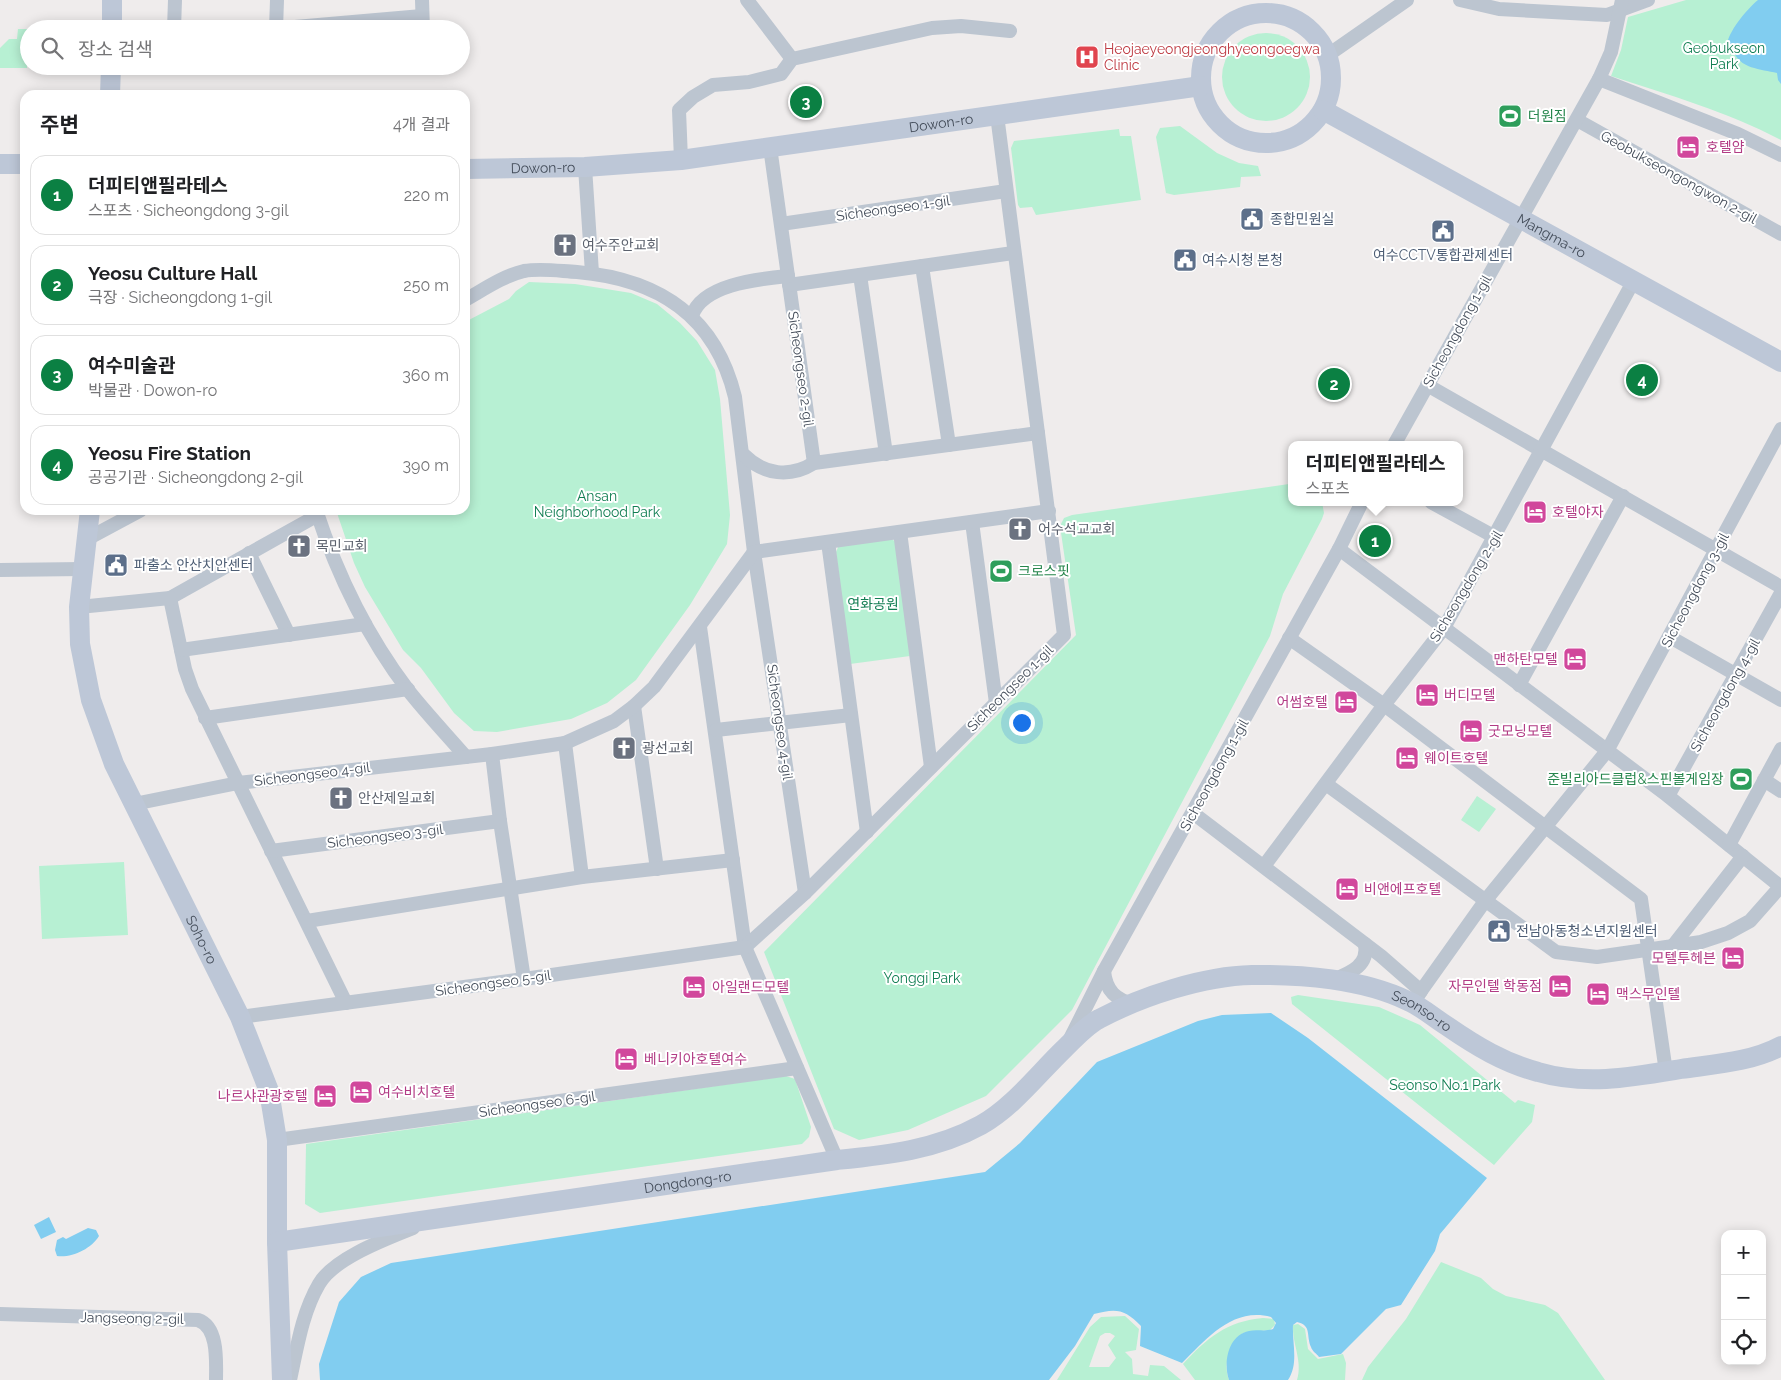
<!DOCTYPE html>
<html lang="ko">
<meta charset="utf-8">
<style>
body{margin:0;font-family:Raleway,"Noto Sans KR",sans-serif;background:#f2f2f2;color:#202124}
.controls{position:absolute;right:15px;bottom:15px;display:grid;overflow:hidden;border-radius:10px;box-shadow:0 2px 12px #0003}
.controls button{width:45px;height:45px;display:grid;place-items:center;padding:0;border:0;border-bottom:1px solid #e0e0e0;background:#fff;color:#202124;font:25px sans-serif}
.you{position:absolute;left:1021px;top:722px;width:18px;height:18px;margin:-12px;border:4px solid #fff;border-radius:50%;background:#1a73e8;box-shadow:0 0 0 8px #1a73e833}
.badge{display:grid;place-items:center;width:32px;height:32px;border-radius:50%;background:#0b8043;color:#fff;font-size:16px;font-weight:700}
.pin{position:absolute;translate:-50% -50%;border:2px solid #fff;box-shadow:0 1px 5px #0006}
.popup{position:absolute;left:1288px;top:441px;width:175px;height:65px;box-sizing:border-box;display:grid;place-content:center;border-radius:10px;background:#fff;filter:drop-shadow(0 1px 4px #0005);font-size:16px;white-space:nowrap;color:#757577}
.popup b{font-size:19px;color:#202124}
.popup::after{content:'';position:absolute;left:50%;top:100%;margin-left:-10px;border:10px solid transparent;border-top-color:#fff}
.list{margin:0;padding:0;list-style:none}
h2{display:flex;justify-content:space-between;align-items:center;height:65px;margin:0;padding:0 20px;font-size:21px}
h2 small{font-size:16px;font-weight:400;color:#757577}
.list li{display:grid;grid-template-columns:32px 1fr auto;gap:15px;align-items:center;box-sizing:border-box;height:80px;margin:0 10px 10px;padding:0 10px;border:1px solid #e0e0e0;border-radius:15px}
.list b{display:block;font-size:19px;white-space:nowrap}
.list p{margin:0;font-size:16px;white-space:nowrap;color:#757577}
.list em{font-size:16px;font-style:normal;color:#757577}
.icon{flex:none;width:28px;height:28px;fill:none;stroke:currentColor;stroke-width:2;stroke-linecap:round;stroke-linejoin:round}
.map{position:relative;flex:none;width:1781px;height:1380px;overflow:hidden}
.search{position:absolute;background:#fff;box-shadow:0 2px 12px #0003;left:20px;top:20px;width:450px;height:55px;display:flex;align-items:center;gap:12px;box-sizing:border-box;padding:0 18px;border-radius:28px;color:#757577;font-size:19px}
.panel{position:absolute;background:#fff;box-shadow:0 2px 12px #0003;left:20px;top:90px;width:450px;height:425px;border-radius:15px}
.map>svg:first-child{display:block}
.green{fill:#b7f0d3;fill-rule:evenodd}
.water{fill:#81cdf0}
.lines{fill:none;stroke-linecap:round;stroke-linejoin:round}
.street{stroke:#bcc5d0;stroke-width:14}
.secondary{stroke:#bdc7d7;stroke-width:20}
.labels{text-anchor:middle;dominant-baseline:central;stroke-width:4;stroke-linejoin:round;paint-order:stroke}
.park-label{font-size:14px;fill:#127e53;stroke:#fff}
.health-label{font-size:14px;fill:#be3a42;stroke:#fff;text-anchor:start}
.leisure-label{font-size:14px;fill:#27864d;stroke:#fff;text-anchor:start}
.street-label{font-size:14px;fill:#444d5a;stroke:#fff}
.hotel-label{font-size:14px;fill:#b23c85;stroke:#fff;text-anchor:start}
.service-label{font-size:14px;fill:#4e5e75;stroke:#fff;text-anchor:start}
.worship-label{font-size:14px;fill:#5b616d;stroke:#fff;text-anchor:start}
</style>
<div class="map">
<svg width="1781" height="1380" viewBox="0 0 1781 1380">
<rect width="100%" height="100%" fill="#efecec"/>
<g class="green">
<path d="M1686,0h95v140c-53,-28 -112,-45 -170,-64l10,-26 7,-33z"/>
<path d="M18,29h9v39h-27v-20l9,-9h8z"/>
<circle cx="1266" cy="77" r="44"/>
<path d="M1180,126l37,27 22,10 19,3 3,10 -20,1 -1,10 -66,8 -8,-2 -10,-56 4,-9z"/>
<path d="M1119,129l1,7h11l10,64 -105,15 -4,-8 -12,1 -2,-3 -7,-57 3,-7z"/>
<path d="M529,282l46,2 56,9 26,11 23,19 17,18 18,29 5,29 10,116 -3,29 -37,61 -54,75 -29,23 -36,16 -74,13 -23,-1 -20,-18 -33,-45 -18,-18 -38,-63 -11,-24 -18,-53h129v-188l44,-23 7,-8z"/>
<path d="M1289,484l2,1v17h31l2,11 -2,6 -39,75 -13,42 -198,374 -86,86 -78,34 -49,10 -25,-11 -70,-177 312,-317 -16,-109 4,-8 8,-3z"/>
<path d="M890,538l6,4 14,114 -60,8 -14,-112 3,-7z"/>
<path d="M1477,796l19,13 -17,23 -18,-12z"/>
<path d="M124,862l4,73 -86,4 -3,-73z"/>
<path d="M1298,995l81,12 41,18 95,78 3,-3 17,5 -3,17 -38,43 -202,-161 -1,-7z"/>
<path d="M786,1076l9,3 16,48 -2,10 -7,7 -482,69 -15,-9 1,-60z"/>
<path d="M1441,1262l40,16 12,11 13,7 39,9 13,8 47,67h-243l6,-13 38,-48z"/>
<path d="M1125,1316l14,13 -3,21 -11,2 7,7 1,15 15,2 2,-11 14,1 17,14h-124l33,-53 11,-10zM1105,1333h5l5,3 -7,9 8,13 -7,9h-20l11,-31z"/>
<path d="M1263,1318l11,1 1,6 -5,5 -27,3c-12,15 -21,27 -14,47h-34l-12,-16c24,-26 44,-43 80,-46z"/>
<path d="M1298,1324l7,5 3,20 10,10 25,-5 3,9 -1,17h-48c6,-19 -5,-36 -4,-55z"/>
</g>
<g class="water">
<path d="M1758,0h23v84l-3,-4 -1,-7c-16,-4 -38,-4 -44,-23l-6,-4c0,-13 20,-37 31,-46z"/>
<path d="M1271,1013l37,25 179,140 -47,56 -5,17 -34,54 -15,4 -45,45 -22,3c-2,-3 -7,-6 -8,-10 -5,-11 1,-22 -14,-25l-4,3c-1,18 6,39 -5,55h-59c-6,-17 -1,-45 20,-49 8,-2 16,1 24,-2l3,-6 -5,-6c-39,-10 -64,22 -89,46l-42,-17 1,-20c-16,-17 -25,-18 -47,-12l-19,32 -26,34h-729l-1,-16 20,-62 22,-25 30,-14 594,-91 35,-29 77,-81 101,-41 24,-6z"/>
<path d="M49,1217l7,15 -15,7 -7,-14z"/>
<path d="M88,1228l8,2 3,6c-8,13 -27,22 -42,20l-2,-6 2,-10 6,-3 3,2z"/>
</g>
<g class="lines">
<g class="street">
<path d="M422,0l1,29"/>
<path d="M747,0l45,59"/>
<path d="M1460,0l39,9 108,6 41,-15"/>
<path d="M174,29l1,-29"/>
<path d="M272,29l150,-13"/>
<path d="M276,29l1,-29"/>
<path d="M1328,55l79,-55"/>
<path d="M1599,79l139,55 43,21"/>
<path d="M1577,120l204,114"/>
<path d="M770,147l44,316"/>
<path d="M681,160l-2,-50 14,-13 20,-12 36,-3 32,-8 11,-15 140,-31 29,-2 49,5"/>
<path d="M585,167l7,106"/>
<path d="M781,224l225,-33"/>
<path d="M922,266l27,179"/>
<path d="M860,275l26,179"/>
<path d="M789,285l224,-32"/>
<path d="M465,300c18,-10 38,-24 59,-29 17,-3 35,0 53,1 81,7 138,43 158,125l19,155 51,341"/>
<path d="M692,316c10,-32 67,-37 96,-40"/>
<path d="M1427,385l354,202"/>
<path d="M1394,445l205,-366 12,-27 11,-52"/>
<path d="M744,455c20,20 46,23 70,8l224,-30"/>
<path d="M1431,502l64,35"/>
<path d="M316,510c21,64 51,126 92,180 18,23 39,45 58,67"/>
<path d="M318,515l-148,83 15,71 7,20 154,314"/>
<path d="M972,522l24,181"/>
<path d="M900,532l31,235"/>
<path d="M87,539l54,-29"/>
<path d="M828,542l39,290"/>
<path d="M1339,549l329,247 113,91"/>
<path d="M249,553l40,82"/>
<path d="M0,570l83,-1"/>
<path d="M79,607l91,-9"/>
<path d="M700,627l45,320 92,213"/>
<path d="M1670,637l111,63"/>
<path d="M1289,638l95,67 257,194 25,173"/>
<path d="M181,650l184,-26"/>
<path d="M1519,685l104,-189"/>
<path d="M634,706l23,163"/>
<path d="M205,718l203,-29"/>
<path d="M716,730l135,-15"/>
<path d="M565,743l17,134"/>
<path d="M492,754l8,67 24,158"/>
<path d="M1764,780l17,11"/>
<path d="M1326,784l230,168 41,5 104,-15 27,-9 22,-12 31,-35"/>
<path d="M1668,796l113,-203"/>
<path d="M134,804l104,-21 254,-29 73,-11 49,-22 20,-15 20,-19 100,-135 295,-41"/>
<path d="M1193,813l188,143 40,35 -4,6"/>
<path d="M1729,845l52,-96"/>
<path d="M271,851l229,-30"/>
<path d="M1264,866l120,-161 60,-77 189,-346"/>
<path d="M307,921l275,-44 151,-17"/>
<path d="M745,947l60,-54 259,-258 -67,-520"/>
<path d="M1672,947l71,-91"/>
<path d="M1104,971c2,20 12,29 30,33"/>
<path d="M1333,980c17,-7 36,-14 32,-36"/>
<path d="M1421,991l64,-90 122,-150 174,-322"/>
<path d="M240,1017l284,-38 221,-32"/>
<path d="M1071,1037l33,-66 235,-422 23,-47"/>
<path d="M277,1140l520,-72"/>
<path d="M0,1314l198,6c21,7 18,43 18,60"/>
<path d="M290,1380c7,-32 12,-67 29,-96 15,-26 67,-45 94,-56"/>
</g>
<g class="secondary">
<circle cx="1266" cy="78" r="65"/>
<path d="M112,29v-29"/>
<path d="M110,95l1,-29"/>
<path id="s1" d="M1323,110l458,252"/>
<path d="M0,164h25"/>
<path id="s2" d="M465,169l120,-2 96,-7 520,-74"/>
<path id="s3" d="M90,510l-11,97 1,37 11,56 23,64 126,253 29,74 8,49v102l5,138"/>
<path id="s4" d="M277,1242l560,-82c49,-5 99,-10 144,-35 32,-18 57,-51 83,-76 10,-10 23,-24 35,-30 43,-23 105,-43 153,-44 49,-1 111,4 156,26 14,6 26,17 39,25 29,20 57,37 91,46 48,14 95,5 143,-3 34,-5 70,-7 100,-23"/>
</g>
</g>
<defs>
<g id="hospital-square" transform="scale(1.25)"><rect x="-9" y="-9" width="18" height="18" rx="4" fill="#e0444e" stroke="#fff"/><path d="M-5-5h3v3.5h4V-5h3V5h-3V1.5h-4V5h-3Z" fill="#fff"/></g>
<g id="stadium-square" transform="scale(1.25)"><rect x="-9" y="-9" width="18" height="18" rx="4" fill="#2e9e5b" stroke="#fff"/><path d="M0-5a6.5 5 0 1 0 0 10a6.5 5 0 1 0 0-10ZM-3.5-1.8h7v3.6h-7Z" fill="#fff"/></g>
<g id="hotel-square" transform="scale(1.25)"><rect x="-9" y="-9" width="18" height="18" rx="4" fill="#d1479c" stroke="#fff"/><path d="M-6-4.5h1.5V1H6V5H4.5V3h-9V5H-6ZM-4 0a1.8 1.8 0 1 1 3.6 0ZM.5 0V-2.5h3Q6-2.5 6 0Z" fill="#fff"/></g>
<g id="civic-square" transform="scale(1.25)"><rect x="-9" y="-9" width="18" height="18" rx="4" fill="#5c6f8a" stroke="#fff"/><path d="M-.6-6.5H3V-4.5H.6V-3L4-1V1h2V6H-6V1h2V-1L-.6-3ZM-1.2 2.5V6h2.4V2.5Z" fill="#fff"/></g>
<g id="church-square" transform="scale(1.25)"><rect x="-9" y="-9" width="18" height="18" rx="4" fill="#6b7280" stroke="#fff"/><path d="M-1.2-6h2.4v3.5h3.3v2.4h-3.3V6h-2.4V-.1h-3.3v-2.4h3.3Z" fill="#fff"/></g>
</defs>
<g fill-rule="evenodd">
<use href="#hospital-square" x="1087" y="57"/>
<use href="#stadium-square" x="1510" y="116"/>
<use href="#hotel-square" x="1688" y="147"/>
<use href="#civic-square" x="1252" y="219"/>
<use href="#civic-square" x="1443" y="231"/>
<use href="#church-square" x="565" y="245"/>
<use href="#civic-square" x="1185" y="260"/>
<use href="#hotel-square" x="1535" y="512"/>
<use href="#church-square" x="1020" y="529"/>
<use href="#church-square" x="299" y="546"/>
<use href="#civic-square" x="116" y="565"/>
<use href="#stadium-square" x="1001" y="571"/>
<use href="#hotel-square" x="1575" y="659"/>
<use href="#hotel-square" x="1427" y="695"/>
<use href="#hotel-square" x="1346" y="702"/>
<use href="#hotel-square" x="1471" y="731"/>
<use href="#church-square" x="624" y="748"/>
<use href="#hotel-square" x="1407" y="758"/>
<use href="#stadium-square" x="1741" y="779"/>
<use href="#church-square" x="341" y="798"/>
<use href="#hotel-square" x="1347" y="889"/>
<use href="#civic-square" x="1499" y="931"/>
<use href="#hotel-square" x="1733" y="958"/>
<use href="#hotel-square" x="1560" y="986"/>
<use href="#hotel-square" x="694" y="987"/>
<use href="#hotel-square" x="1598" y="994"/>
<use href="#hotel-square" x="626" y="1059"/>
<use href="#hotel-square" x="361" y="1092"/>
<use href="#hotel-square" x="325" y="1096"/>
</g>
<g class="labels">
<g class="park-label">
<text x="1724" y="48">Geobukseon<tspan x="1724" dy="16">Park</tspan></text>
<text x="597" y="496">Ansan<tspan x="597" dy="16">Neighborhood Park</tspan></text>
<text x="873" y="604">연화공원</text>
<text x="922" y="978">Yonggi Park</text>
<text x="1445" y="1085">Seonso No.1 Park</text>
</g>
<g class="health-label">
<text x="1104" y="49">Heojaeyeongjeonghyeongoegwa<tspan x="1104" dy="16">Clinic</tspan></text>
</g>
<g class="leisure-label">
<text x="1528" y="116">더원짐</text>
<text x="1018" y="571">크로스핏</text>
<text x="1724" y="779" text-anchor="end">준빌리아드클럽&amp;스핀볼게임장</text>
</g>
<g class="street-label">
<text stroke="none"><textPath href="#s2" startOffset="479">Dowon-ro</textPath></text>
<text stroke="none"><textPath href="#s2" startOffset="78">Dowon-ro</textPath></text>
<text transform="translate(1679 177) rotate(29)">Geobukseongongwon 2-gil</text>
<text transform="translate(893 208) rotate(-8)">Sicheongseo 1-gil</text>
<text stroke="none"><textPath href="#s1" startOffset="261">Mangma-ro</textPath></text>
<text transform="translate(1457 331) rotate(-61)">Sicheongdong 1-gil</text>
<text transform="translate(801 369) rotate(82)">Sicheongseo 2-gil</text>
<text transform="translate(1466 586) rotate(-59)">Sicheongdong 2-gil</text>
<text transform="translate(1695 590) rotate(-62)">Sicheongdong 3-gil</text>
<text transform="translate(1010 688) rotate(-45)">Sicheongseo 1-gil</text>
<text transform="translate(1725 695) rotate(-61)">Sicheongdong 4-gil</text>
<text transform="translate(780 722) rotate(82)">Sicheongseo 4-gil</text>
<text transform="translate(312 774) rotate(-7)">Sicheongseo 4-gil</text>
<text transform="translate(1214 775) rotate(-61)">Sicheongdong 1-gil</text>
<text transform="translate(385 836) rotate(-7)">Sicheongseo 3-gil</text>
<text stroke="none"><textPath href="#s3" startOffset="456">Soho-ro</textPath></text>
<text transform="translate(493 983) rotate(-8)">Sicheongseo 5-gil</text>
<text stroke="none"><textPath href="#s4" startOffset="1211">Seonso-ro</textPath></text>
<text transform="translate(537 1104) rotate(-8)">Sicheongseo 6-gil</text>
<text stroke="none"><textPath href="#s4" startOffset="415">Dongdong-ro</textPath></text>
<text transform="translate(132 1318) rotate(1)">Jangseong 2-gil</text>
</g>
<g class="hotel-label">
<text x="1706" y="147">호텔얌</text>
<text x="1552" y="512">호텔야자</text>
<text x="1558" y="659" text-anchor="end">맨하탄모텔</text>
<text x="1444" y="695">버디모텔</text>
<text x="1328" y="702" text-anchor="end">어썸호텔</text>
<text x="1488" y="731">굿모닝모텔</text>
<text x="1424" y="758">웨이트호텔</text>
<text x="1364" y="889">비앤에프호텔</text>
<text x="1716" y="958" text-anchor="end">모텔투헤븐</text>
<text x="1542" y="986" text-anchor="end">자무인텔 학동점</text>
<text x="712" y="987">아일랜드모텔</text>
<text x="1616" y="994">맥스무인텔</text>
<text x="644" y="1059">베니키아호텔여수</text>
<text x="378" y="1092">여수비치호텔</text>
<text x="308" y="1096" text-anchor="end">나르샤관광호텔</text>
</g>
<g class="service-label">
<text x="1270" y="219">종합민원실</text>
<text x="1443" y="255" text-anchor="middle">여수CCTV통합관제센터</text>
<text x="1202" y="260">여수시청 본청</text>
<text x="134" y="565">파출소 안산치안센터</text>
<text x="1516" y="931">전남아동청소년지원센터</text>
</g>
<g class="worship-label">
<text x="582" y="245">여수주안교회</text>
<text x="1038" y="529">어수석교교회</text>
<text x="316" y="546">목민교회</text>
<text x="642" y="748">광선교회</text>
<text x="358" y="798">안산제일교회</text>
</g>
</g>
</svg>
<div class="controls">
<button>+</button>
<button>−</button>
<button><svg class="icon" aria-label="locate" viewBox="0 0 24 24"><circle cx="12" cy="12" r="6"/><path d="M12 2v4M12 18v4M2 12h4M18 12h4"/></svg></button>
</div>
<div class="you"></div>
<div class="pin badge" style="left:1375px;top:541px">1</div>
<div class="popup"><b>더피티앤필라테스</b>스포츠</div>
<div class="pin badge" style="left:1334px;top:384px">2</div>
<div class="pin badge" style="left:806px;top:102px">3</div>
<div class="pin badge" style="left:1642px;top:380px">4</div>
<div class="search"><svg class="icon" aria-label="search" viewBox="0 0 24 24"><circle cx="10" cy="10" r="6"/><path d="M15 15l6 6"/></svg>장소 검색</div>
<section class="panel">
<h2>주변<small>4개 결과</small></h2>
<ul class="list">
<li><span class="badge">1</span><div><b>더피티앤필라테스</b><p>스포츠 · Sicheongdong 3-gil</p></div><em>220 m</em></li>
<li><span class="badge">2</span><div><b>Yeosu Culture Hall</b><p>극장 · Sicheongdong 1-gil</p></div><em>250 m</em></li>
<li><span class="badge">3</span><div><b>여수미술관</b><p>박물관 · Dowon-ro</p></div><em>360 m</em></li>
<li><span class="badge">4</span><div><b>Yeosu Fire Station</b><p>공공기관 · Sicheongdong 2-gil</p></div><em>390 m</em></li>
</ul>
</section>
</div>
